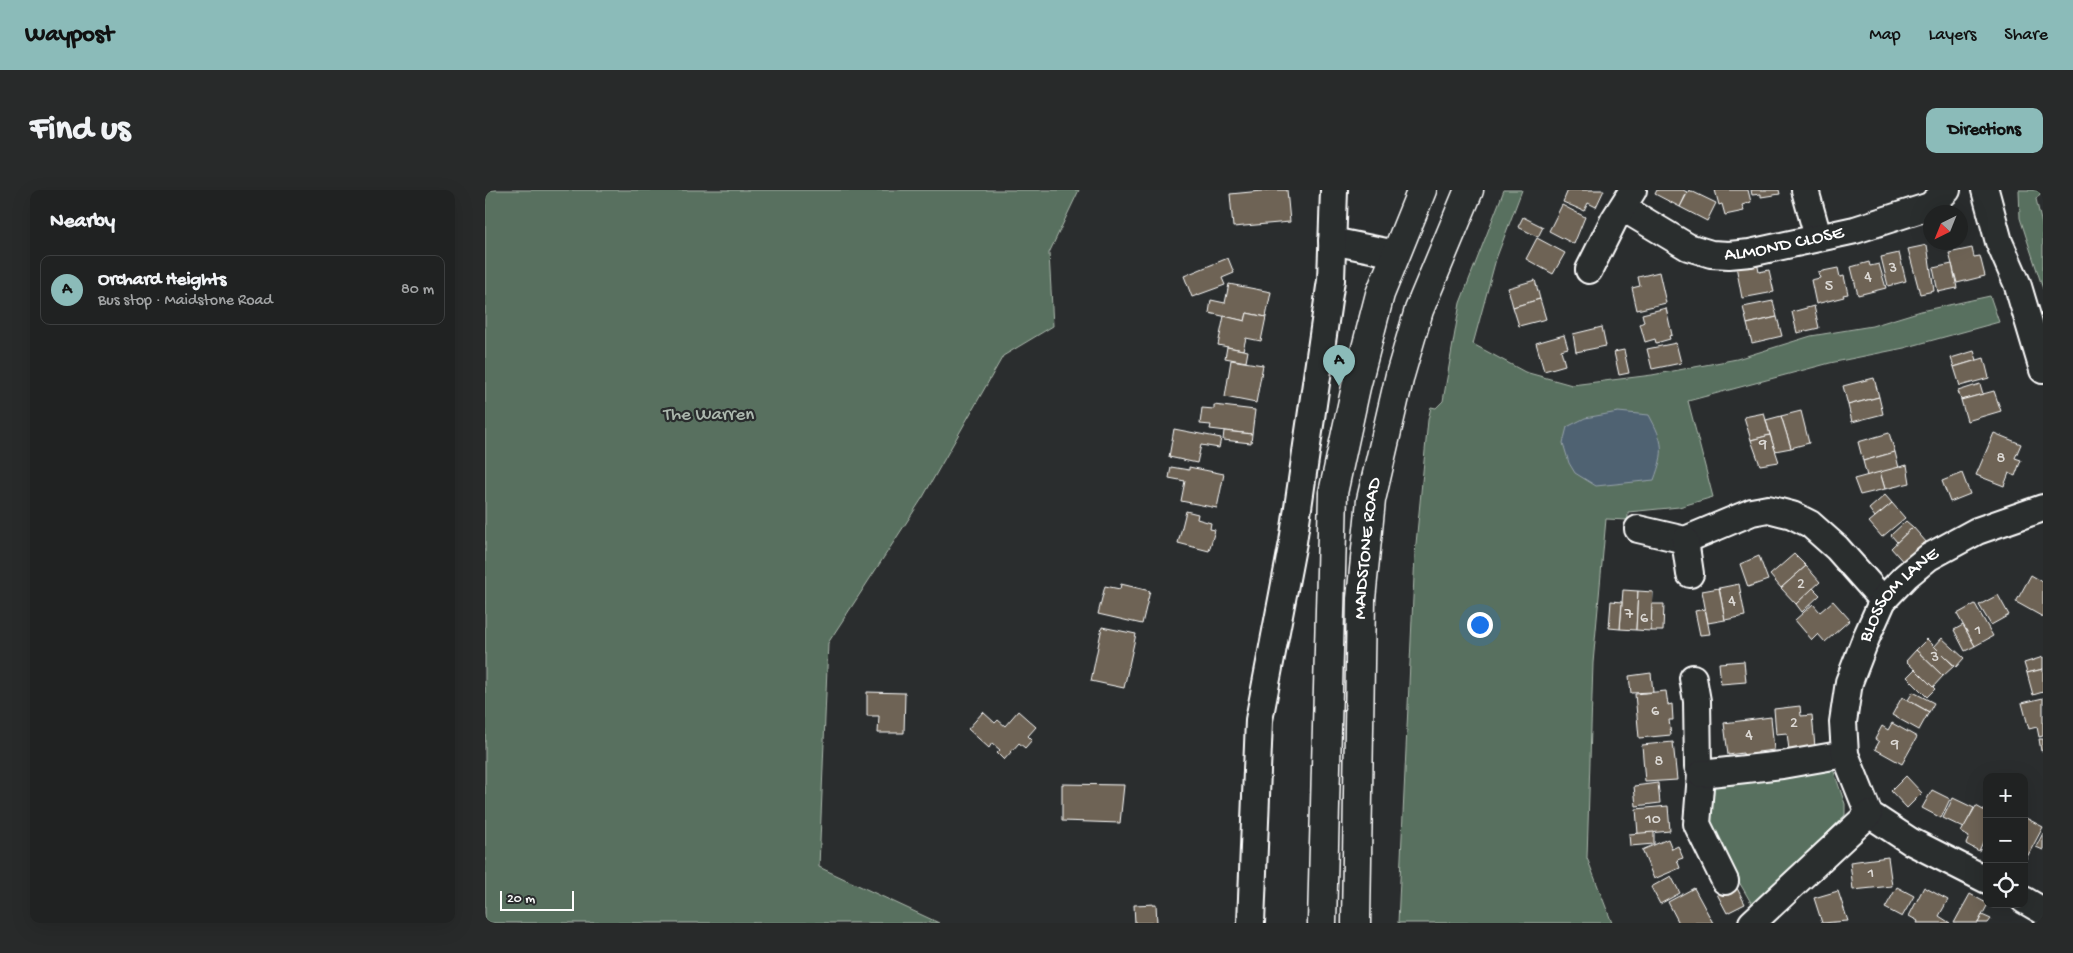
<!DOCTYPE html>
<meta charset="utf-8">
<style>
body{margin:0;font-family:"Gochi Hand",sans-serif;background:#282a2a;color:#f1f3f6}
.controls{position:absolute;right:15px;bottom:15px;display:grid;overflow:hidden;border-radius:10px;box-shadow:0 5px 20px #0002}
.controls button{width:45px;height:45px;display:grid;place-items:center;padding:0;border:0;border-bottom:1px solid #3d3f40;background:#202222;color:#f1f3f6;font:25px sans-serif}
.compass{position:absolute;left:1438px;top:15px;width:45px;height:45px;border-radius:50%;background:#202222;box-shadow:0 5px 20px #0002;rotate:223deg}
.scale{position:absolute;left:15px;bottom:12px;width:74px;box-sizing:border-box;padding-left:5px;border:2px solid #fff;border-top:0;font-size:14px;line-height:18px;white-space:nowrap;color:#fff;-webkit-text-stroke:4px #2a2d2e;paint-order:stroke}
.you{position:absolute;left:994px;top:434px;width:18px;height:18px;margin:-12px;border:4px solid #fff;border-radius:50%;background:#1a73e8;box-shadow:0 0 0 8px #1a73e833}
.badge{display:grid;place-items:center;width:32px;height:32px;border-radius:50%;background:#8bbbb9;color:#111;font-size:16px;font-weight:700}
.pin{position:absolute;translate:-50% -41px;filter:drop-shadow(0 1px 2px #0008)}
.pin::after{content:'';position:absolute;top:26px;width:18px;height:15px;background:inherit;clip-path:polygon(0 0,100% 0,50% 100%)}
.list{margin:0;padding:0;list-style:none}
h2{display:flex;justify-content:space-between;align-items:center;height:65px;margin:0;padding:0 20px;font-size:21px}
h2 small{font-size:16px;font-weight:400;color:#a2a4a5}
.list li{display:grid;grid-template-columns:32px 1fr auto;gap:15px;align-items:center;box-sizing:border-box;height:70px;margin:0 10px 10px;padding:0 10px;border:1px solid #3d3f40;border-radius:10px}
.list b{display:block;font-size:19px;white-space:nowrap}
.list p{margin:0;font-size:16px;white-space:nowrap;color:#a2a4a5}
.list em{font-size:16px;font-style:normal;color:#a2a4a5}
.icon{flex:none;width:28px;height:28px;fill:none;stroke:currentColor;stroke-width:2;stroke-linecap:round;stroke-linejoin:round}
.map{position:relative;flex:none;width:1558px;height:733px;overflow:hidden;border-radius:10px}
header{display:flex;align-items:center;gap:30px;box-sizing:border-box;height:70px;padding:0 25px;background:#8bbbb9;color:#111}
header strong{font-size:24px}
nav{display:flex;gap:28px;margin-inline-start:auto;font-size:18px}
.intro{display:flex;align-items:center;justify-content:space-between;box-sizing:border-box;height:120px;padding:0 30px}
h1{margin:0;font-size:35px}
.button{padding:12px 22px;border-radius:10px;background:#8bbbb9;color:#111;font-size:18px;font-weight:700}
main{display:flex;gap:30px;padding:0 30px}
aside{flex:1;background:#202222;border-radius:10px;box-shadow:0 5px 20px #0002}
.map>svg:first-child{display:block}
.green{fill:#58705e;stroke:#acb8ae}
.water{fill:#4f6272;stroke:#95a1aa}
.building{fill:#6e6455;stroke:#fff}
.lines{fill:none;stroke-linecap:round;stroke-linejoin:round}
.street-casing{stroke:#fff;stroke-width:30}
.primary-casing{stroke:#fff;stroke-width:31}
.street{stroke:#2a2d2e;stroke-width:26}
.primary{stroke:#2a2d2e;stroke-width:28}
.labels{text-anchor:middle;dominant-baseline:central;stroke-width:4.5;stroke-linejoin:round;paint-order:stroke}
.number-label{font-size:16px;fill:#dbd8d4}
.street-label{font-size:19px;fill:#fff;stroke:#2a2d2e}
.park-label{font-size:19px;fill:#acb8ae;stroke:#2a2d2e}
</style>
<header>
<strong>Waypost</strong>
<nav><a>Map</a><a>Layers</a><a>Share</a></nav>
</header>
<div class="intro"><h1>Find us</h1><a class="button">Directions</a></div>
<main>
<aside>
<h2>Nearby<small></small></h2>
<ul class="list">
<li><span class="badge">A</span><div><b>Orchard Heights</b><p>Bus stop · Maidstone Road</p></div><em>80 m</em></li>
</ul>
</aside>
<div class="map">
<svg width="1558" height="733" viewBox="0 0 1558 733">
<rect width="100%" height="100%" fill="#2a2d2e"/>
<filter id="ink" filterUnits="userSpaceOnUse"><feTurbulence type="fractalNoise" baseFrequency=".02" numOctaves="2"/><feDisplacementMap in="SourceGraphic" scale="10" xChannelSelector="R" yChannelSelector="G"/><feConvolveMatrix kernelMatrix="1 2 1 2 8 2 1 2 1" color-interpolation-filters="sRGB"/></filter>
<g filter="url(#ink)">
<g class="green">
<path d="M0,0h594l-30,63 4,73 -50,30 -80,141 -95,146 -9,224 120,56h-454z"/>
<path d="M1019,0h18l-26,69 -23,85 52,28 47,13 80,-10 85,-16 74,-23 61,-10 49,-15 69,-15 9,26 -95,26 -74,15 -142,38 25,96 -34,10 -51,5v8l-22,-1 -13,144 -6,195 25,65h-214l17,-369 13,-134 3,-13 5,1 7,-7 17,-98z"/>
<path d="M1534,0h24l-7,9 7,30v60l-23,-71z"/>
<path d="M1347,576l13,38v11l-33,33 3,5 -62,53 -50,-86 5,-28 6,-7z"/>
</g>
<path class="water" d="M1133,222l31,3c15,28 16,35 5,65l-58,6 -21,-13 -6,-10 -6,-20 4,-16 18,-9z"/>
<g class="building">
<path d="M787,0h15l3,32 -57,5 -3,-33z"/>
<path d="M1083,0h36l-8,17 -8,-4 -4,8 -21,-9z"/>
<path d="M1172,0h26l4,2 -7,15 -25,-13z"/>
<path d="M1204,0l27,13 -9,18 -27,-14z"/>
<path d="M1230,0h33l3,12 -9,3 2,6 -19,4 -3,-11 -3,1z"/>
<path d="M1266,0h28l1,4 -19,3v-3l-9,1z"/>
<path d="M1077,15l23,12 -11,27 -25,-13z"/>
<path d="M1038,27l20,10 -5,10 -20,-10z"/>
<path d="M1052,48l28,15 -12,21 -27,-15z"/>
<path d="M1442,55l7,46 -14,3 -12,-45z"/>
<path d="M1487,58l2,9 6,-1 5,20 -28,7 -8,-30z"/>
<path d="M1414,63l7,28 -18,5 -7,-29z"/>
<path d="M743,68l6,15 -12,5 3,7 -33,12 -8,-21z"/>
<path d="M1272,72l2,10 10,-2 5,22 -32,6 -6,-32z"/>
<path d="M1384,72l1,4 9,-2 7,24 -28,7 -7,-28z"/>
<path d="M1467,74l5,24 -19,4 -5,-24z"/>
<path d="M1353,78l2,9 4,-1 4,18 -5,1 1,2 -28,7 -5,-24 9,-2 -2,-6z"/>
<path d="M1174,82l7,31 -29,7 -5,-22 8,-2 -2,-9z"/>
<path d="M1050,90l5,19 -27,8 -5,-19z"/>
<path d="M744,94l42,8 -5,25 -19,-4 -2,8 -36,-8 2,-13 14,3z"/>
<path d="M1055,109l6,20 -27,7 -6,-19z"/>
<path d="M1288,111l4,16 -30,7 -4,-17z"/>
<path d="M1329,116l5,22 -22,5 -5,-21z"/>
<path d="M1181,118l6,27 -3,1 1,3 -14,4 -1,-4 -10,3 -5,-18 4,-2 -2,-8z"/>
<path d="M762,123l19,4 -5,24 -15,-3 -3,12 -25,-5 6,-29 21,5z"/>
<path d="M1292,127l5,19 -30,7 -5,-19z"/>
<path d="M1117,137l4,19 -30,6 -3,-18z"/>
<path d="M1079,145l4,13 -7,2 4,15 -21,6 -8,-28z"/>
<path d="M1191,153l5,20 -29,6 -5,-20z"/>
<path d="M742,157l21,4 -2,11 -21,-4z"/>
<path d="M1139,160l5,23 -10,2 -5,-23z"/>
<path d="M1489,161l3,9 -23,7 -3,-9z"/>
<path d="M1499,168l5,20 -29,8 -6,-19z"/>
<path d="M746,170l32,5 -7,38 -31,-6z"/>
<path d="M1389,188l5,19 -31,8 -5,-19z"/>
<path d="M1495,194l3,10 -22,6 -3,-9z"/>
<path d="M1509,201l7,20 -34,10 -6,-21z"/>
<path d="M1394,207l4,17 -31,8 -4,-17z"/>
<path d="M729,215l41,5 -3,24 -42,-5 1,-4 -11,-1 2,-16 12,1z"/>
<path d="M1316,221l8,32 -18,5 -10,-32z"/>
<path d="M1279,223l6,22 -19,5 -7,-23z"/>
<path d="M1296,226l10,32 -16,3 -9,-31z"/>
<path d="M689,239l47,9 -2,10 -18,-3 -4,18 -28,-6z"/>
<path d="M739,241l28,3 -1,9 -28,-3z"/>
<path d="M1404,243l6,19 -32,9 -5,-19z"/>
<path d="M1509,243l27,11 -6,14 6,2 -6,16 -6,-3 -5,13 -28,-11z"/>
<path d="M1285,245l9,27 -19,3 -9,-25z"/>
<path d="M1410,262l4,16 -32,8 -4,-15z"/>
<path d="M1422,275l3,18 -25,6 -5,-17z"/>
<path d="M686,277l18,3v-3l35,7 -7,34 -36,-7 4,-20 -16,-3z"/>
<path d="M1395,282l5,17 -25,6 -6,-16z"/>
<path d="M1477,283l8,21 -20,8 -8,-21z"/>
<path d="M1400,305l7,8 -17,14 -6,-8z"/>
<path d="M1407,313l13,15 -23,19 -13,-15z"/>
<path d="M701,321l12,3 -1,5 14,4 -1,6 5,1 -6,21 -31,-8z"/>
<path d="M1421,331l7,6 -16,15 -6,-7z"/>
<path d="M1428,337l14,16 -22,21 -14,-16z"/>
<path d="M1309,364l12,12 -25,22 -11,-13z"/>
<path d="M1274,366l9,24 -20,7 -8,-23z"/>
<path d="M1321,376l14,16 -24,22 -15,-16z"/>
<path d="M1546,385l12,7v35l-27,-15z"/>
<path d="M636,394l29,7 -8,33 -44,-10 7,-28 15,3z"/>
<path d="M1254,394l6,32 -20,4 -6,-32z"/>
<path d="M1234,398l6,32 -17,3 -6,-32z"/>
<path d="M1328,398l7,7 -18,17 -6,-8z"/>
<path d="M1138,400l15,1 -2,39 -16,-1z"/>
<path d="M1153,401l15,1 -2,39 -15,-1z"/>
<path d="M1513,405l11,20 -18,10 -12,-20z"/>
<path d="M1126,411l11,1 -2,27 -11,-1z"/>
<path d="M1348,411l17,19 -25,22 -7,-8 -6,6 -17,-20 18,-16 7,8z"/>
<path d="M1167,414h12l-1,27h-12z"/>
<path d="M1490,414l18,32 -18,10 -18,-32z"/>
<path d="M1220,419l5,25 -10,1 -5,-24z"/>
<path d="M1478,435l12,21 -10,5 -11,-21z"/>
<path d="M617,437l34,7 -12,54 -33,-7z"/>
<path d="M1457,448l22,20 -8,9 -22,-20z"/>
<path d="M1442,449l27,27 -11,10 -27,-26z"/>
<path d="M1431,460l27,26 -10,11 -27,-26z"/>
<path d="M1558,467v12l-16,4 -3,-10z"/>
<path d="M1259,471l2,21 -25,2 -2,-21z"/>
<path d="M1430,479l20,20 -8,8 -20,-20z"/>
<path d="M1558,479v23l-10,3 -6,-22z"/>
<path d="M1166,483l2,19 -22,1 -2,-17z"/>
<path d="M1181,501l2,14 4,-1 1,16h-4l2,15 -32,3 -4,-44z"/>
<path d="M382,502l38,1 -1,40h-26l1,-17h-12z"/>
<path d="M1428,502l21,11 -5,9 -21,-12z"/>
<path d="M1417,507l27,15 -10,18 -27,-15z"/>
<path d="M1558,508v38l-4,1 -2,-10 -8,2 -7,-26z"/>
<path d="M1315,516l1,10 11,-1 3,32 -26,3 -2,-17 -11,1 -2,-25z"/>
<path d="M533,521l18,16 -8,9 4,4 -7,8 -6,-5 -15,17 -7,-7 3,-3 -8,-7 -3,5 -21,-19 15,-17 12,11 3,-3 7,6z"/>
<path d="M1286,527l3,33 -16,2v4l-14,2 -1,-5 -15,2 -4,-32z"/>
<path d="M1407,533l25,14 -15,27 -27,-15 4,-7 -4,-3 7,-13 6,4z"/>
<path d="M1554,549h4v11l-2,1z"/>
<path d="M1188,552l4,38 -32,2 -3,-37z"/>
<path d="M1421,586l16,17 -15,15 -16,-17z"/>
<path d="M1173,593l2,20 -24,3 -2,-20z"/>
<path d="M577,594l62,1 -4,38 -58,-2z"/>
<path d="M1447,600l18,9 -9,19 -19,-10z"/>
<path d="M1468,608l21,10 -10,20 -21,-10z"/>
<path d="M1183,616l2,25 -32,3 -2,-25z"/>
<path d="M1491,616l11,6v31l-4,-1 -4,9 -13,-7 3,-7 -8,-5z"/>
<path d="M1539,627l19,10 -17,32h-2z"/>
<path d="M1169,642v12l-24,2 -1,-12z"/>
<path d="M1558,643v17l-7,-3z"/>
<path d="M1183,649l4,10 6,-3 5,12 -6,2 3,8 -26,11 -12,-29z"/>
<path d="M1403,667l4,29 -39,4 -3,-28z"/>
<path d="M1186,686l9,17 -20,11 -9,-17z"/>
<path d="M1250,694l10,20 -18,9 -10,-19z"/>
<path d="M1412,697l17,9 -12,21 -17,-9z"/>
<path d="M1439,697l24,13 -9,16 11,7h-33l1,-2 -9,-5z"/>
<path d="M1209,698l19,35h-34l-11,-21z"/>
<path d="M1353,701l10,30 -26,2 -8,-25z"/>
<path d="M1485,704l18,10 -10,19h-24z"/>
<path d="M671,714l1,19h-22l-1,-18z"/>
<path d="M1497,725l9,4 -3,4h-10z"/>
</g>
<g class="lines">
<g class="street-casing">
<g id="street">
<path d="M1320,0l13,47"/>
<path d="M1500,0l14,52 18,41 26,87"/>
<path id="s1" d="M1138,18l65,39 23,7 18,1 21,-2 105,-23 75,-24 17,-16"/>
<path d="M847,51l64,13"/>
<path d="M1104,80l25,-50 19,-30"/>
<path d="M1153,339l47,11 67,-28 16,-3 24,6 18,9 27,24 46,52"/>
<path d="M1200,350l5,34"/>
<path d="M1208,488l4,23 1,65 3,8 -4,50 28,57"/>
<path d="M1216,584l81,-9 63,-11"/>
<path id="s2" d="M1502,690l-77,-39 -41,-27 -24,-60 -2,-32 6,-40 17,-44 17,-38 23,-24 23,-19 48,-26 66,-23"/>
<path d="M1539,710l19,11"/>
<path d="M766,733l8,-203 34,-178 38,-262 3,-90"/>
<path d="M1267,733l117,-109"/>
</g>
</g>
<g class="primary-casing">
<g id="primary">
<path d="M837,733l11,-430 23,-106 24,-93 42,-104"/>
<path id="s3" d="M871,733l5,-324 10,-99 29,-125 19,-65 50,-120"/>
</g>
</g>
<use href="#street" class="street"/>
<use href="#primary" class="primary"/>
</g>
</g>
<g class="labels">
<g class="number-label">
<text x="1408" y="79">3</text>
<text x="1383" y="88">4</text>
<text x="1344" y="97">5</text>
<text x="1278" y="255">9</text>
<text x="1516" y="269">8</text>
<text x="1316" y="395">2</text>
<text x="1247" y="412">4</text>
<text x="1144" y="425">7</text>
<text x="1159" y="429">6</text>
<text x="1493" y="441">1</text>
<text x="1450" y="468">3</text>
<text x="1170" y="522">6</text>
<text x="1309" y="534">2</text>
<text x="1264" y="546">4</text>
<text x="1410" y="555">9</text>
<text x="1174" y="572">8</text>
<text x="1168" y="630">10</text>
<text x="1386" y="684">1</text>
</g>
<g class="street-label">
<text stroke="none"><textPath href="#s1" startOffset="174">ALMOND CLOSE</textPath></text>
<text stroke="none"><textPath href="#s3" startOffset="375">MAIDSTONE ROAD</textPath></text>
<text stroke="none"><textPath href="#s2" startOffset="375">BLOSSOM LANE</textPath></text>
</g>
<g class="park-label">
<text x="224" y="225">The Warren</text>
</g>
</g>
</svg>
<div class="controls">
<button>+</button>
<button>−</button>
<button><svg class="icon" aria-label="locate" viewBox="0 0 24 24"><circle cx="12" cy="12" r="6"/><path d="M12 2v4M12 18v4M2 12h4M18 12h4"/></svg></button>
</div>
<svg class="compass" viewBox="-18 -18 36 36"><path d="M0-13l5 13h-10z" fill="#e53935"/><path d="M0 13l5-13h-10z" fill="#a2a4a5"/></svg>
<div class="scale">20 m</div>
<div class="you"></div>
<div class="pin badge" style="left:854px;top:196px">A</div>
</div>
</main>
